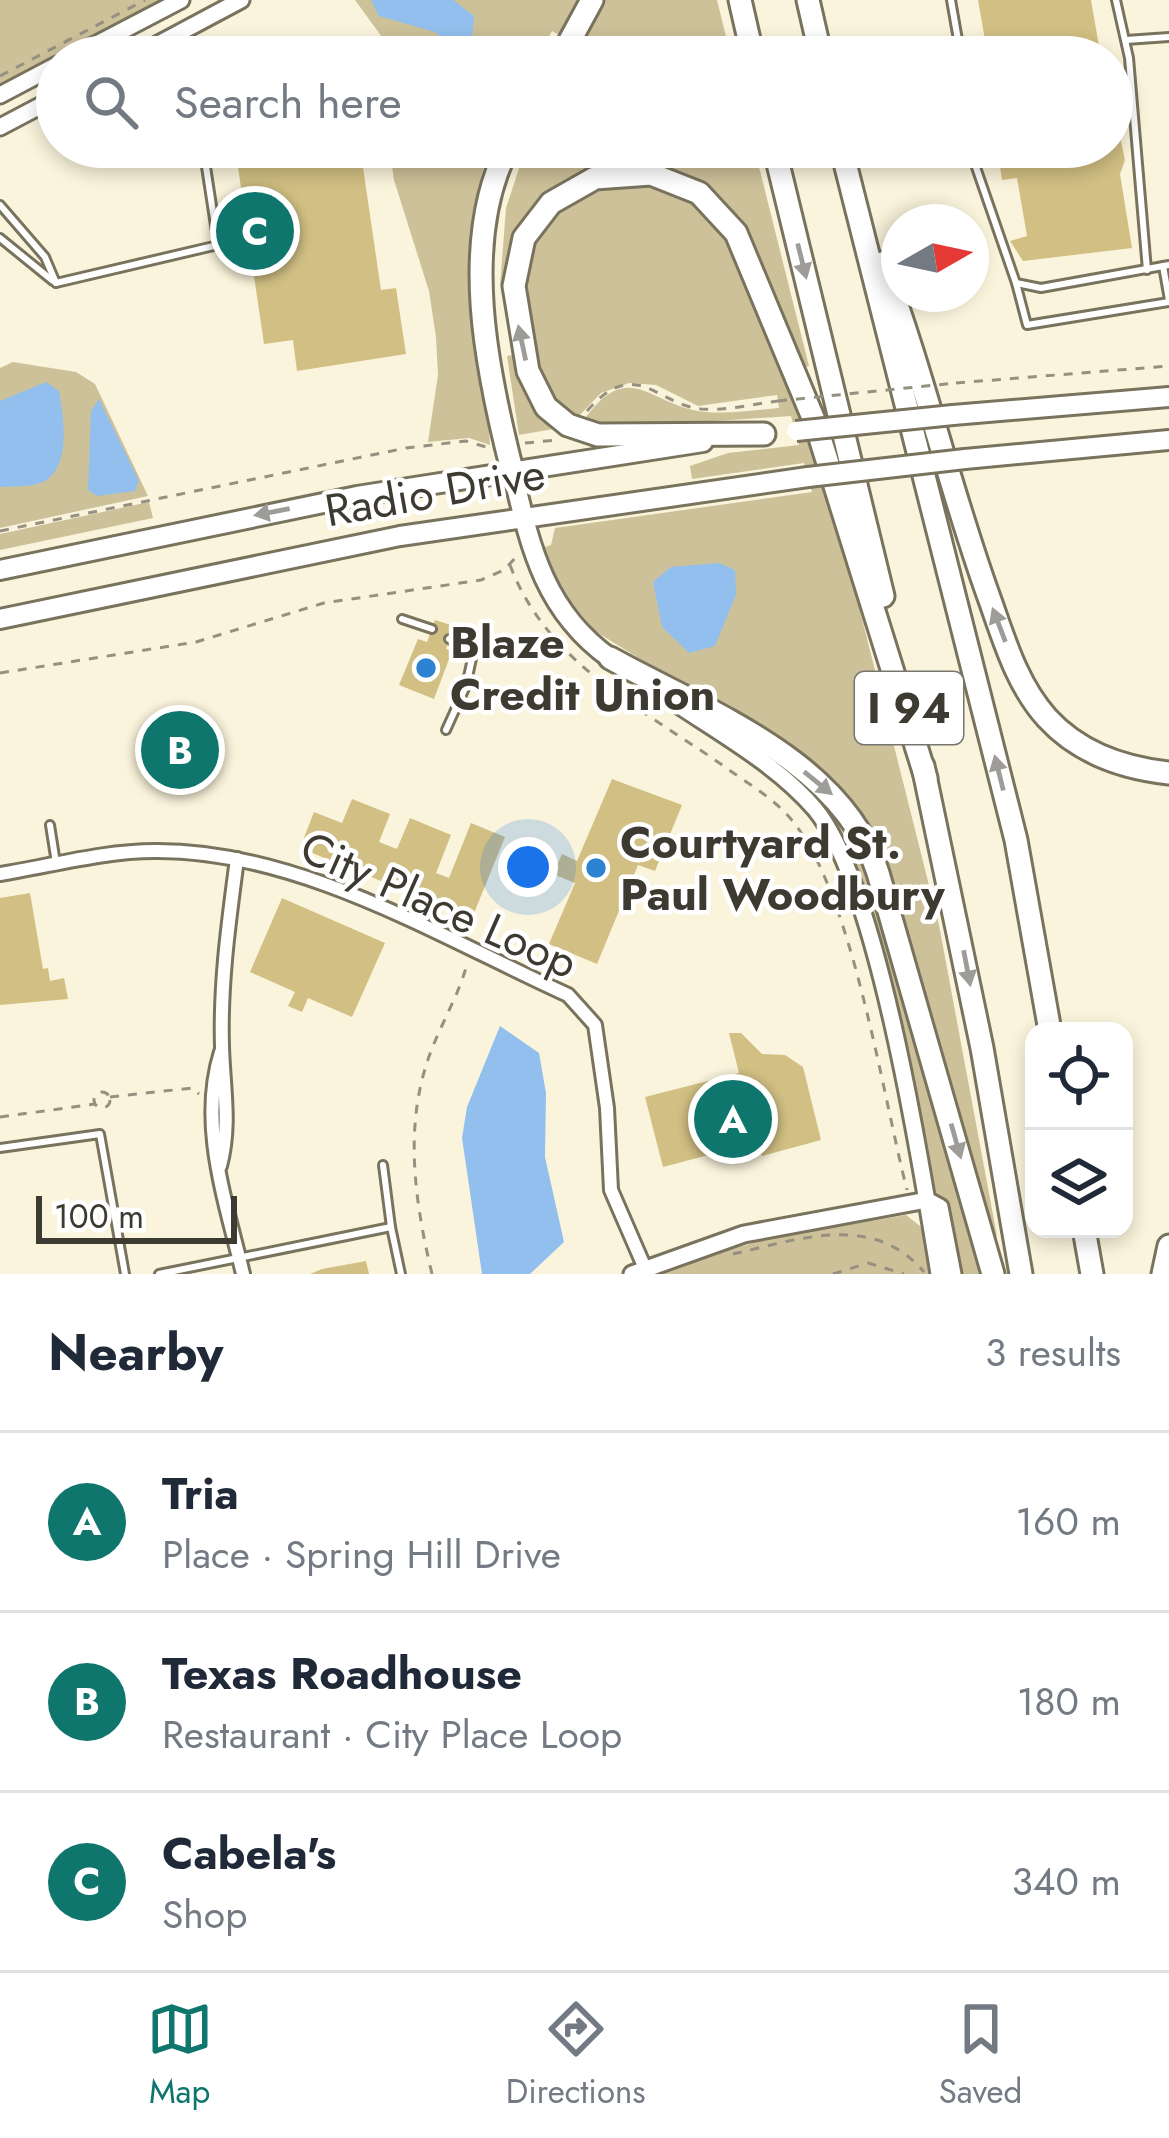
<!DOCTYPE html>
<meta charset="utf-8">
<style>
body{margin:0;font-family:Jost,sans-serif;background:#f2f2f3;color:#1f2937}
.controls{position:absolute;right:36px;bottom:36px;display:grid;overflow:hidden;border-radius:24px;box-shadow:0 6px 18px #0003}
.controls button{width:108px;height:108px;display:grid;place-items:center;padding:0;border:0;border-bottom:3px solid #e0e1e3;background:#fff;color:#1f2937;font:60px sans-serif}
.compass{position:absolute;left:881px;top:204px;width:108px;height:108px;border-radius:50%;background:#fff;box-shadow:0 6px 18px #0003;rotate:81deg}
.scale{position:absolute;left:36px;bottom:30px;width:201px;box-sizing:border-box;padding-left:12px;border:6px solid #3d3a31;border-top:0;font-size:33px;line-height:42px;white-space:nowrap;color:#3d3a31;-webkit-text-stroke:9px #fff;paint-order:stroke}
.you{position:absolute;left:528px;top:867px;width:42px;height:42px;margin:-30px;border:9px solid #fff;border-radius:50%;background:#1a73e8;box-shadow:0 0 0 18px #1a73e833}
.badge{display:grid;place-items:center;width:78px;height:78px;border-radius:50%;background:#0f766e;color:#fff;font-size:39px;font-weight:700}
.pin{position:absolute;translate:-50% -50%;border:6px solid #fff;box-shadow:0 3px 12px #0006}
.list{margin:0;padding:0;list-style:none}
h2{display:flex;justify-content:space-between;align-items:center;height:156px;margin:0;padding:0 48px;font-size:51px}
h2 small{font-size:39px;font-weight:400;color:#747a83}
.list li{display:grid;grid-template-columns:78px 1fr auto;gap:36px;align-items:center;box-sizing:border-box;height:180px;padding:0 48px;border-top:3px solid #e0e1e3}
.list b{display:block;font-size:45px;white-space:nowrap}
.list p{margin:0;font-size:39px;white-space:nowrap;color:#747a83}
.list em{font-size:39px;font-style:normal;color:#747a83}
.icon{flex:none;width:66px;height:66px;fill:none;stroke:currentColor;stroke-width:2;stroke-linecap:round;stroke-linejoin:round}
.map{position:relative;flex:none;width:1169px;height:1274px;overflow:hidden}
.search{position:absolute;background:#fff;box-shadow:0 6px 18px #0003;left:36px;right:36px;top:36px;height:132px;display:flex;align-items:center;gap:30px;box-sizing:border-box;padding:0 42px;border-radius:66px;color:#747a83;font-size:45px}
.sheet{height:696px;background:#fff}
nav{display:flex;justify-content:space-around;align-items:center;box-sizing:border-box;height:168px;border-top:3px solid #e0e1e3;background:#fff;font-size:33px;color:#747a83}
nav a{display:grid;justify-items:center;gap:6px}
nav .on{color:#0f766e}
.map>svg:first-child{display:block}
.green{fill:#cdc199}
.water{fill:#92bfed}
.building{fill:#d1bf83}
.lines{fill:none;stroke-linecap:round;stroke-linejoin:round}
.service-casing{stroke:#79735e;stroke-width:12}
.minor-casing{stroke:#79735e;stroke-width:18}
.tertiary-casing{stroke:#79735e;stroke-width:21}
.secondary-casing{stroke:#79735e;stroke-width:24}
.motorway-casing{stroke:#79735e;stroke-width:27}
.path{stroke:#959080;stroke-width:3;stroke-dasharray:9 9;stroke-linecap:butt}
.service{stroke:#fff;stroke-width:6}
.minor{stroke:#fff;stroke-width:12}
.tertiary{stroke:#fff;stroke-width:15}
.secondary{stroke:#fff;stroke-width:18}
.motorway{stroke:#fff;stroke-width:21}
.secondary-bridge-casing{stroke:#79735e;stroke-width:24;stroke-linecap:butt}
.path-bridge{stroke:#959080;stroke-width:3;stroke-dasharray:9 9;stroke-linecap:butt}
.secondary-bridge{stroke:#fff;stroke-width:18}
.oneway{fill:#9e9c98}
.poi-dot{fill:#2b83d1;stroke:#fff;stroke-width:4.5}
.labels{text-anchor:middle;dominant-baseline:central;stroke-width:9;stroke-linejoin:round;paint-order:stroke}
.shield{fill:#fff;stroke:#77756f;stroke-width:3}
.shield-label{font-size:42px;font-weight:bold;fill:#3d3a31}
.street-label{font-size:45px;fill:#3d3a31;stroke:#fff}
.poi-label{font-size:45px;font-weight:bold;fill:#3d3a31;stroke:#fff;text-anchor:start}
</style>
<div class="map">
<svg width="1169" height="1274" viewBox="0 0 1169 1274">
<rect width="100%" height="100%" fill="#fbf4dc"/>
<g class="green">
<path d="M0,0h165l-165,85z"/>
<path d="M355,0h225l-19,36 -9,-5 -14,26h-108l-20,-12 -23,-1z"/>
<path d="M603,0h114l14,57h-157z"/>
<path d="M389,147h102c-43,110 -5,189 -1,298l-21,-7 -41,4 10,-67 -2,-38 -7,-46 -35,-111z"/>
<path d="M526,147h228l55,219 -6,2c-22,-57 -41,-128 -87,-171l-109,-29 -95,80 -12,39 6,-79z"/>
<path d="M644,182l48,17 29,25 79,180 46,151 93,370 58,311 -6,2 -108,-377 -100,-113 -188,-117 -35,-42 -15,-42 6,-2 4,-17 257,-36 -8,-29 -112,16 -2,-13 38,-13 71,-8 -8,-29 -185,12 -22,-8c42,-60 64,-20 109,-10 26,6 61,0 86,-2l-2,-13 -79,11 -42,-21 -27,-2 -28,10 -26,27c-30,-24 -37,-53 -45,-89 -21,-99 20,-138 114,-149z"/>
<path d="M517,354l42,74 -40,7 -12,-79z"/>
<path d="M13,362l63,10 19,12 53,112 -148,32v-160z"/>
<path d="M149,502l4,16 -153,32v-16z"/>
<path d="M853,831l8,18 124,425h-27l-11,-67 -16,-21 -59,-268 -28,-82z"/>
<path d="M906,1215l19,15 9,44h-280l111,-35z"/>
</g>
<g class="water">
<path d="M371,0h82l21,16 -2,24 -14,13 -23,-21 -56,-16z"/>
<path d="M46,382l13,9c4,24 12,68 -10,87 -11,10 -36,8 -49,9v-86z"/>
<path d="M99,399l40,82 -4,10 -38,5 -9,-6 3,-79z"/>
<path d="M719,563l16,7 1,25 -21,51 -26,7 -27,-26 -9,-45 18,-15z"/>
<path d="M500,1026l39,27 7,40 -1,64 19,85 -34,32h-48l-20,-136 5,-31z"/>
</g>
<g class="building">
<path d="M978,0h113l9,52 6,-1 1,6h-119z"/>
<path d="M1112,99l13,61 -5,14 12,74 -109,13 -13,-20 17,-5 -10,-58 -15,2 -5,-33h115z"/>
<path d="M235,147h125l21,143 15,-2 10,66 -109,17 -4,-31 -29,4z"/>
<path d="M435,620l19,6 -8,23 6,2 -18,48 -35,-14 19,-46 9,3z"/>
<path d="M187,716l14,1 10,64 -19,3 -8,-11 -33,5 -8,-52z"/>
<path d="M612,779l70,26 -27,66 -17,-6 -41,99 -48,-20 26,-61 -22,-9 9,-20 15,7z"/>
<path d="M352,799l38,15 -11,28 18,7 13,-31 41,17 -15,38 13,5 22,-55 34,14 -33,81 -172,-70 14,-36 28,11z"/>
<path d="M30,893l13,76 5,-1 2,13 14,-3 4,21 -68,6v-107z"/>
<path d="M282,898l103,45 -33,74 -44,-19 -6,14 -14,-6 7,-14 -45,-20z"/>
<path d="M729,1033h12l21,21 23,1 18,12 18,73 -59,16 -4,-14 -95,25 -18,-70 94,-24z"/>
<path d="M366,1261l3,13h-59l12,-5z"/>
</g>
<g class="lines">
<g class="service-casing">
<g id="service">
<path d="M951,0l10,57"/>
<path d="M1116,0l13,58 18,212"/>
<path d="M177,39l6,18"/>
<path d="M1126,40l43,-3"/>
<path d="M969,147l47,136 25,5 128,-23"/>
<path d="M0,205l45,52 11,26"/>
<path d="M0,238l53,43"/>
<path d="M1163,266l6,34"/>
<path d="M56,283l162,-38 -15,-98"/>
<path d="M1016,283l11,42 142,-23"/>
<path d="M402,619l30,10"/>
<path d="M446,730l20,-44 7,-32 -24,-15"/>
<path d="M50,825l6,38"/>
<path d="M0,1148l100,-14 25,140"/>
<path d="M383,1165l8,62"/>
<path d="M159,1274l232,-47 10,47"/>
</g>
</g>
<g class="minor-casing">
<g id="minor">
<path d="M0,874c50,-8 104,-23 155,-23 145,-1 285,86 413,144l27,30 12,83 4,82 33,76"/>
<path d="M221,1052c-23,73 5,150 22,222"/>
<path d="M220,1166c11,-42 3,-79 2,-120 -2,-63 7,-126 15,-187"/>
</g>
</g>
<g class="tertiary-casing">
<g id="tertiary">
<path d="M72,57l109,-57"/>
<path d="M134,57l107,-57"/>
<path d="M0,95l57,-30"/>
<path d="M0,127l57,-30"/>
<path d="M662,694c50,35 113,68 153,115 63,76 107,360 124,465"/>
<path d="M927,1200l13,7 13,67"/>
<path d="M632,1274l112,-40 183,-34"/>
</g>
</g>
<g class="secondary-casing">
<g id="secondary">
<path d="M953,415l216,-18"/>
<path d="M965,459l204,-19"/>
<path d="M512,470c18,75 31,140 98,188"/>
<path d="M0,570l357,-74 346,-54"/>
<path d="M0,619l400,-83 408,-59"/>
</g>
</g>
<g class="motorway-casing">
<g id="motorway">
<path d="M740,0l13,57"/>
<path d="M808,0l13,57"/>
<path d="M561,57l31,-57"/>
<path d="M508,147c-49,94 -21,225 4,323"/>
<path d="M774,147l109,449"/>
<path d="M841,147l175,693 34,191"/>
<path d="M882,263c42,112 68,228 109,340 14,40 27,83 56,115 32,35 75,50 122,55"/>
<path d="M764,434l-166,1 -30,-10 -22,-18 -18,-36 -14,-85 10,-48 27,-35 44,-25 56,-4 48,19 37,40 80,192 110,353"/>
<path d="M610,658c95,53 233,102 268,215l115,401"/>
<path d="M923,766l59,282 39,226"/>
<path d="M1084,1229l8,45"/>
<path d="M1163,1274l6,-28"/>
</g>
</g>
<g class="path">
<path d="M0,76l145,-76"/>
<path d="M956,383l213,-17"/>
<path d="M587,411c49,-56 68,-7 114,-2 25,2 52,-5 77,-8"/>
<path d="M525,443l32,-3"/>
<path d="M0,531l406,-83 60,-7 20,6"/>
<path d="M510,565c37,99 133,144 215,202 22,16 47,30 65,51 62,71 92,275 117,372"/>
<path d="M0,673l196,-31 128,-39 157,-23 23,-10 15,-16"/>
<circle cx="102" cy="1100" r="8"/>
<path d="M110,1097l82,-9 7,6"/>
<path d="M0,1117l95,-13"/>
<path d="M733,1254c67,-15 140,-42 191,18"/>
<path d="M432,1274c-16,-67 -27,-138 -7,-205 10,-36 33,-70 42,-105"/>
<path d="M833,1274l35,-11 36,11"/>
</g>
<use href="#service" class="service"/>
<use href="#minor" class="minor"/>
<use href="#tertiary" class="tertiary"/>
<use href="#secondary" class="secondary"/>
<use href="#motorway" class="motorway"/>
<g class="secondary-bridge-casing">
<g id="secondary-bridge">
<path d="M796,431l157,-16"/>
<path d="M808,477l157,-18"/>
</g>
</g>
<path class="path-bridge" d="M778,401l178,-18"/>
<use href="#secondary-bridge" class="secondary-bridge"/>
</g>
<defs><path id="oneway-solid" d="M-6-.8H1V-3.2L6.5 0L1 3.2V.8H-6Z" transform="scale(3)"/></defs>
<g class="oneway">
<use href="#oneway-solid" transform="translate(802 261) rotate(76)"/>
<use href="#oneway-solid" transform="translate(522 343) rotate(-102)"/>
<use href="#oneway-solid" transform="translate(272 512) rotate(169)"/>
<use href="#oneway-solid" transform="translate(999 625) rotate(-111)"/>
<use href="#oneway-solid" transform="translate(999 773) rotate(-104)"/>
<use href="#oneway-solid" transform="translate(818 783) rotate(39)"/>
<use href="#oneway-solid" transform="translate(967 968) rotate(79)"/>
<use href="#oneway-solid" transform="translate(956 1141) rotate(74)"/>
</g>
<g class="poi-dot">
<circle cx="426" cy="668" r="12"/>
<circle cx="596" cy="868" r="12"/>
</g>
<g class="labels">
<rect class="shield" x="855" y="672" width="108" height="72" rx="9"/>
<g class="shield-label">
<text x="909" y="708">I 94</text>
</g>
<g class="street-label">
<text transform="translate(435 492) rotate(-10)">Radio Drive</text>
<text transform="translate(439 905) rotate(24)">City Place Loop</text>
</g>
<g class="poi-label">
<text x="450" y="642">Blaze<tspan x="450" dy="52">Credit Union</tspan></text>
<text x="620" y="842">Courtyard St.<tspan x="620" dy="52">Paul Woodbury</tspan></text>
</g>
</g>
</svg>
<div class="controls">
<button><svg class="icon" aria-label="locate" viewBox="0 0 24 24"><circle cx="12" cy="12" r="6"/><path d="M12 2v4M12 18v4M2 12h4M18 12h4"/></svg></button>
<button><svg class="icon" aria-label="layers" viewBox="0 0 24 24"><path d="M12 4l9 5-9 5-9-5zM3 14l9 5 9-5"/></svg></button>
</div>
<svg class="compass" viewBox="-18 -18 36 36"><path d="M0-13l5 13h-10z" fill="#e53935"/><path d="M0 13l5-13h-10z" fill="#747a83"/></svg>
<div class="scale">100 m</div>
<div class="you"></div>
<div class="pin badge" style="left:733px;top:1119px">A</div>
<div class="pin badge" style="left:180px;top:750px">B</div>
<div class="pin badge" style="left:255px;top:231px">C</div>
<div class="search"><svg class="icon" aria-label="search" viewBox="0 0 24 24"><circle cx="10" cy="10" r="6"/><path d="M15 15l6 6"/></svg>Search here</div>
</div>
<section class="sheet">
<h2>Nearby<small>3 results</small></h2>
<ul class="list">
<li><span class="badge">A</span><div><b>Tria</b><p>Place · Spring Hill Drive</p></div><em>160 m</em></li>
<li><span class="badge">B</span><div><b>Texas Roadhouse</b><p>Restaurant · City Place Loop</p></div><em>180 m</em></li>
<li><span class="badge">C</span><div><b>Cabela's</b><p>Shop</p></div><em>340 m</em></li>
</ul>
</section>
<nav>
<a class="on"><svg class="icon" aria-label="map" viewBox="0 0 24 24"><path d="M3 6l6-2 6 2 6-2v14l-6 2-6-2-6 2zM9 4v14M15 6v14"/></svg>Map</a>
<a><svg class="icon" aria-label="directions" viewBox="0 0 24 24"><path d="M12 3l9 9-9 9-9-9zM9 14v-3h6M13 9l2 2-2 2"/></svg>Directions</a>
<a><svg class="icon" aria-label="saved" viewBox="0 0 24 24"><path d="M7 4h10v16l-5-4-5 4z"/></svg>Saved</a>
</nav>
